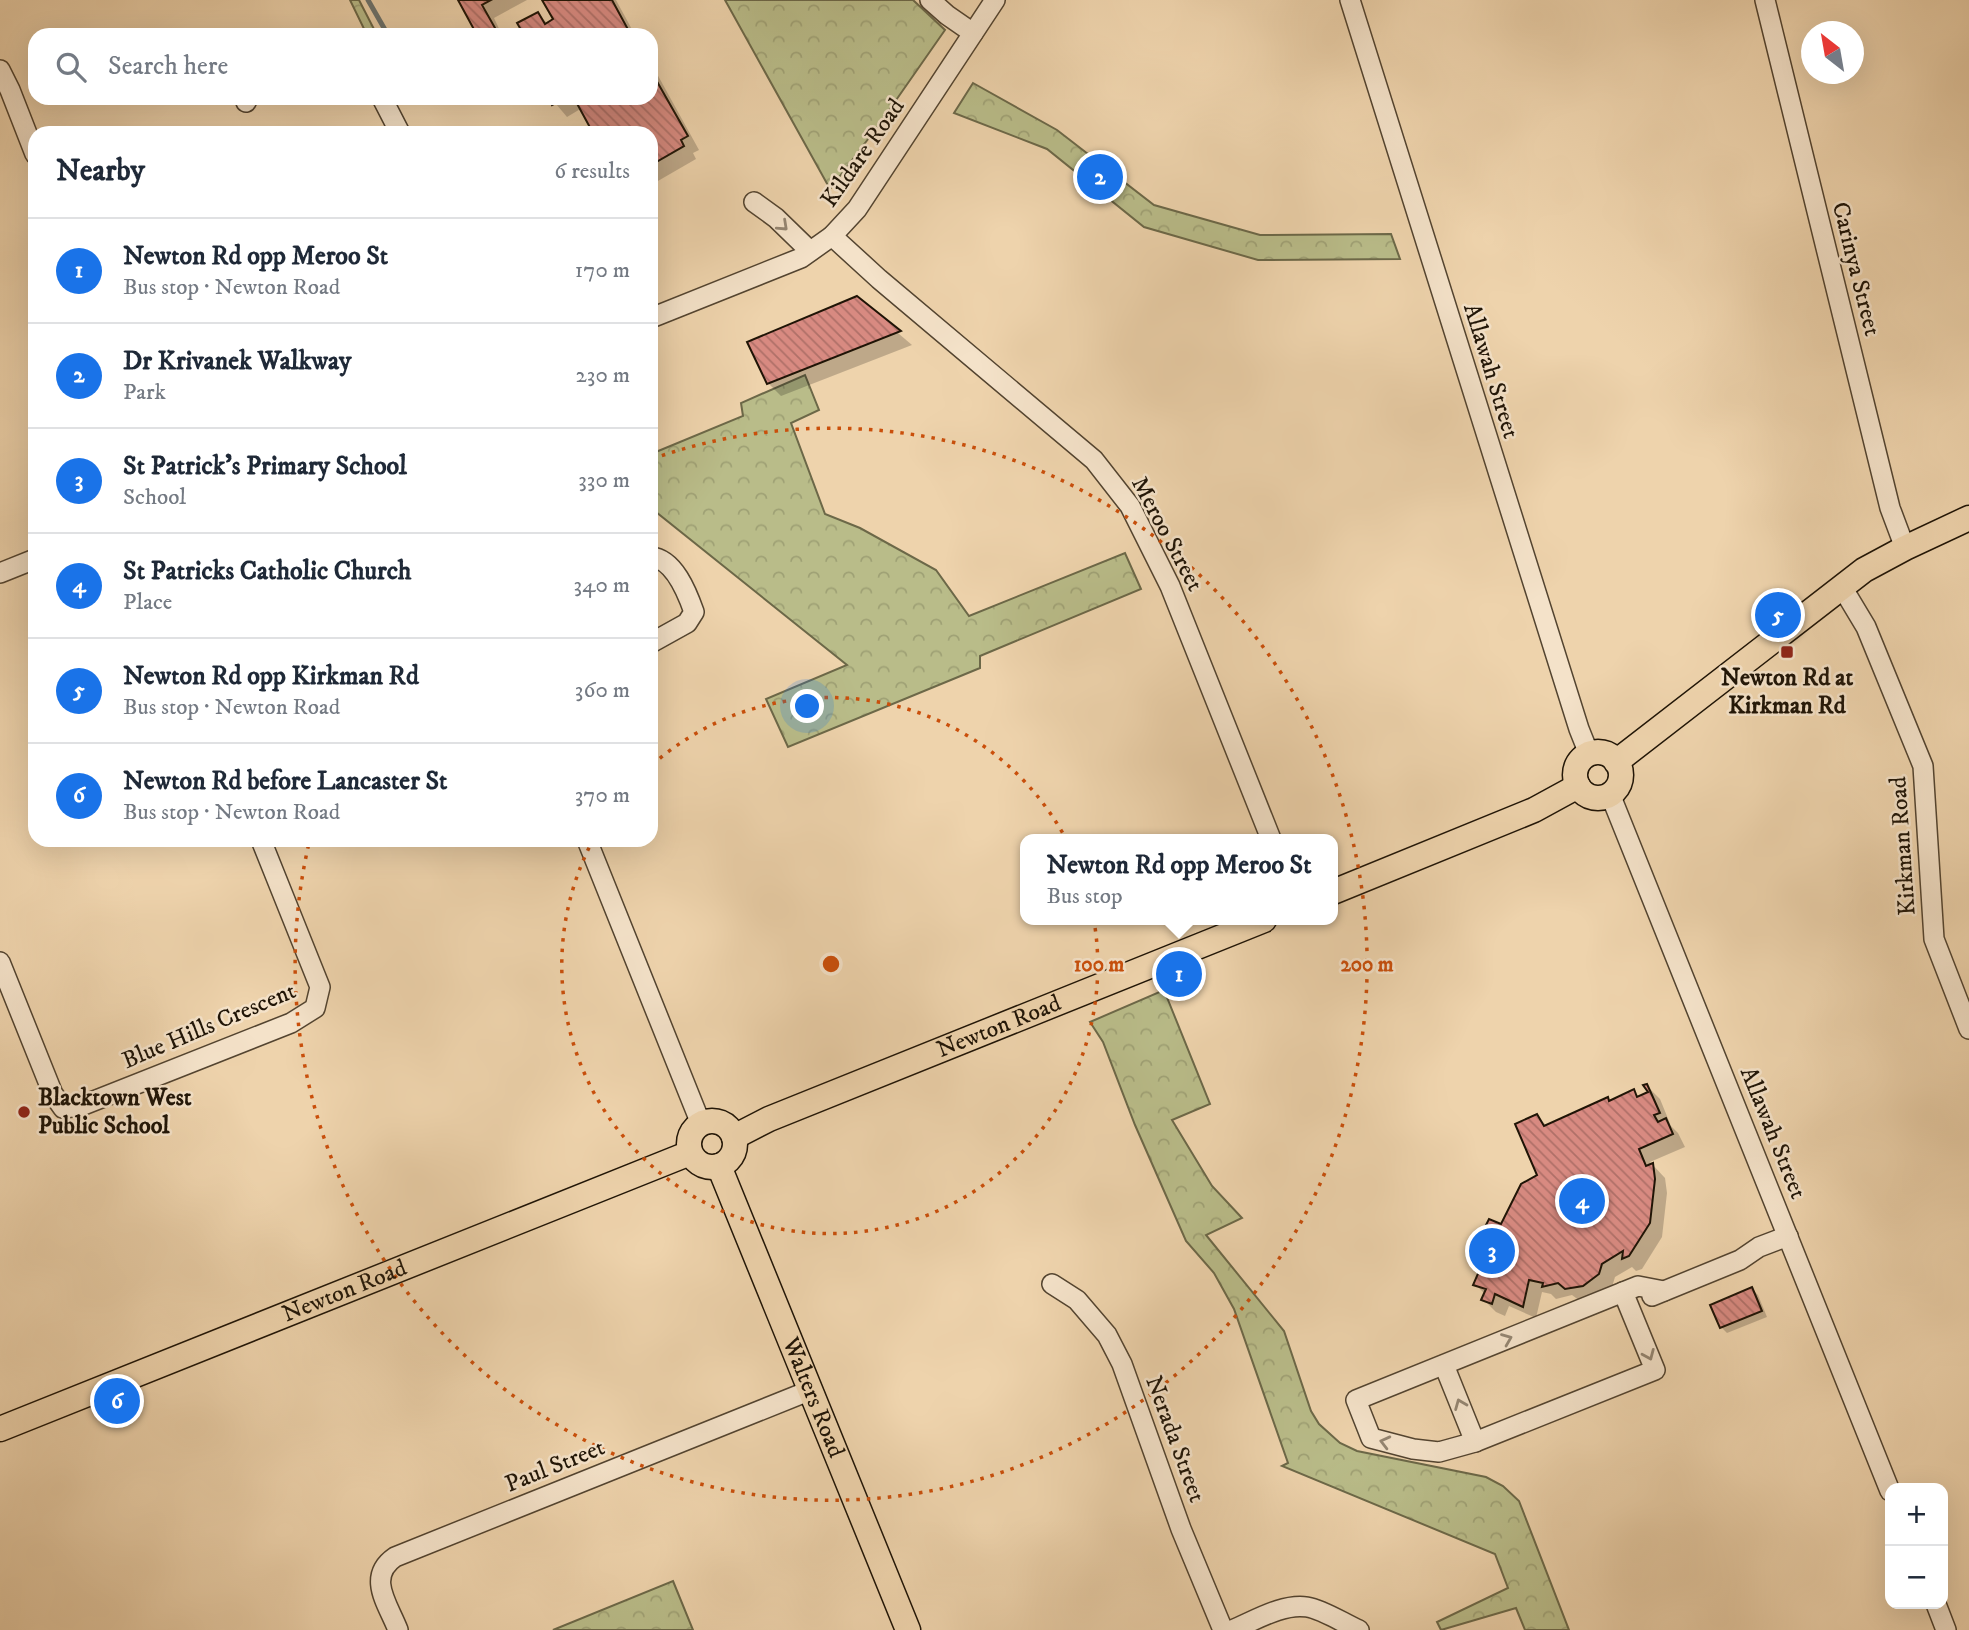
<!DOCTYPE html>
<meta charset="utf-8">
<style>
body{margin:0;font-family:"IM FELL DW Pica",serif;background:#f2f2f3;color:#1f2937}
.controls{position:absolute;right:21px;bottom:21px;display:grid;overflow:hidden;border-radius:14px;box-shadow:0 7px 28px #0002}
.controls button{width:63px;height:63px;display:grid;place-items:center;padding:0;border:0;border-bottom:2px solid #e0e1e3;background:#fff;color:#1f2937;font:35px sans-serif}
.compass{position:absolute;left:1801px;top:21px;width:63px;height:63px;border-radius:50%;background:#fff;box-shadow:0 7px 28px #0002;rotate:329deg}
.you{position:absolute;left:808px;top:707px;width:24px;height:24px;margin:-18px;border:5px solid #fff;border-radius:50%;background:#1a73e8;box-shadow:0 0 0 10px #1a73e833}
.badge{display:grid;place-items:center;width:46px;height:46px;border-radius:50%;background:#1a73e8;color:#fff;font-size:23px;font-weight:700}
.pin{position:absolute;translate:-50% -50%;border:4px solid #fff;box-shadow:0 2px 7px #0006}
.popup{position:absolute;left:1020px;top:834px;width:318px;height:91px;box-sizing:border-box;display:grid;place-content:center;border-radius:14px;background:#fff;filter:drop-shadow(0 2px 5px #0005);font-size:23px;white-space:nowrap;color:#747a83}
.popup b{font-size:26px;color:#1f2937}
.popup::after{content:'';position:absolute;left:50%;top:100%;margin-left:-14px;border:14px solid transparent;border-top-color:#fff}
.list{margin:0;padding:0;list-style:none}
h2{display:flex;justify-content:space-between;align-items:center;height:91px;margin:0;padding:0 28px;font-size:30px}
h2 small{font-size:23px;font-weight:400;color:#747a83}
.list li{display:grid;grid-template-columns:46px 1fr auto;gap:21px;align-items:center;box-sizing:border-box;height:105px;padding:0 28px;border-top:2px solid #e0e1e3}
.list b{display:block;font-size:26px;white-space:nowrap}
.list p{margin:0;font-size:23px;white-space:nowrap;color:#747a83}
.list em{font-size:23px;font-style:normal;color:#747a83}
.icon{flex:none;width:38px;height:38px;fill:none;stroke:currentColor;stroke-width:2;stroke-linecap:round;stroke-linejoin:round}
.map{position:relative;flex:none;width:1969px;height:1630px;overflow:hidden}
.search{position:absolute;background:#fff;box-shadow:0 7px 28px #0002;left:28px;top:28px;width:630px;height:77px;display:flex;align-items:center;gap:18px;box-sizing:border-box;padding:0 24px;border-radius:21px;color:#747a83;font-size:26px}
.panel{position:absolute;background:#fff;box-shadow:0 7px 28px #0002;left:28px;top:126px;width:630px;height:721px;border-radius:21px}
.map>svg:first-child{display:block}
.park{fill:url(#park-crowns);stroke:#6c6848;stroke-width:2}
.shadow{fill:#0003}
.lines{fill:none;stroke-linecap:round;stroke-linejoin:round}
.stream{stroke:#6c7470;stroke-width:5}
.building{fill:url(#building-back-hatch);stroke:#1f1406;stroke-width:2}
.minor-casing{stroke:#534430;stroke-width:22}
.major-casing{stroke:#1f1406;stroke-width:27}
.minor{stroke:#f4e2c9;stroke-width:19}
.major{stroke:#eed3ac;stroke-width:24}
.oneway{stroke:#948571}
.ring{fill:none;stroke:#ca4f0b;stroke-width:3.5;stroke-dasharray:3.5 7}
.poi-dot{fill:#8f2418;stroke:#f4e2c9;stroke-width:2.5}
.labels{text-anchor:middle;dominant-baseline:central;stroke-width:5;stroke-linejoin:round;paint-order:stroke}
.street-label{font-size:24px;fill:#1f1406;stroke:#f4e2c9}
.poi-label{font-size:24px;font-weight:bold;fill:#1f1406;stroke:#f4e2c9}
.centre{fill:#ca4f0b;stroke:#f4e2c9;stroke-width:3.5}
.ring-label{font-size:21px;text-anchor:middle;font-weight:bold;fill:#ca4f0b;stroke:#f4e2c9;stroke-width:5;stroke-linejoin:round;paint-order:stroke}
</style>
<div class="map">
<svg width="1969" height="1630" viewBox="0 0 1969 1630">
<defs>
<pattern id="park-crowns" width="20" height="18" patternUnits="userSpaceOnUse" patternTransform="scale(1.75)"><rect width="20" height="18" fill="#b9bc89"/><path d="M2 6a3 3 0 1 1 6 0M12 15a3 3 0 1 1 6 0" fill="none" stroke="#9fa175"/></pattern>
<pattern id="building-back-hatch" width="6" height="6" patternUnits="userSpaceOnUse" patternTransform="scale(1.75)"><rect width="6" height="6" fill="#d88a81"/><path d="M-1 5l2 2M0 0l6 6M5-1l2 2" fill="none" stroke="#af7068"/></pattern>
</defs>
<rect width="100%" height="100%" fill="#eed3ac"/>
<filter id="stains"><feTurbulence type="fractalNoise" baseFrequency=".00286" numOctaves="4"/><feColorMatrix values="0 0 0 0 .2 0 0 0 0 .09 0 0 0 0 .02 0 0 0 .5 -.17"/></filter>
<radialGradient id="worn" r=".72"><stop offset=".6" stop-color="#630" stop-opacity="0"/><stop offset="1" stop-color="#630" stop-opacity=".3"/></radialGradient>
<g class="park">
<path d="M350,0h9l18,35h-10z"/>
<path d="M725,0h188l32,30 -67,96 -48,63z"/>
<path d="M973,83l84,47 97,75 106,30 131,-1 9,25 -142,1 -114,-33 -97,-78 -93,-36z"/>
<path d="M805,375l14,35 -28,13 34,91 35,14 76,42 33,46 156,-63 16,36 -161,67v12l-192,79 -22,-48 81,-34 -196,-157v-54l92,-38 -2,-13z"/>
<path d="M1164,990l46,114 -38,16 40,66 30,32 -36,17 78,96 27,80 8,13 21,19 17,8 129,26 17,9 16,15 50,129h-44l-9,-22 -75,22 -4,-8 71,-34 -13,-34 -213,-88 6,-3 -54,-154 -20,-36 -28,-32 -51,-116 -32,-83 -13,-20z"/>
<path d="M673,1581l20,49h-140z"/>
</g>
<g class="shadow">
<path d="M460,0h67l-33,18 8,17h-23z"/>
<path d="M544,0h72l19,35h-109l12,-21 10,10 7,-4z"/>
<path d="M651,63l48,87 -6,3 3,6 -45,26v-52h-55l-14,-25 -15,9 -16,-19h100z"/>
<path d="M857,298l55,47 -131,51 -13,-13z"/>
<path d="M1647,1086l13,13 11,27 7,7 7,14 -35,15 15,16 2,15 -5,44 -20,32 -6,2 -4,-4 -17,10 -3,10 -32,14 -8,-6 -16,4 -5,-5 -9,-2 -6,26 -27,-12 -4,10 -9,-4 -13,-13 2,-5 -10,-10 16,-36 -10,-9 21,-12 38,-51 -3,-60 10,10 61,-27 3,3 22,-11 7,7 11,-5z"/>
<path d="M1752,1289l6,6 9,22 -40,16 -6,-6z"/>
</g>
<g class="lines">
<path class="stream" d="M368,0l20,35"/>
</g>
<g class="building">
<path d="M458,0h33l-9,5 17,30h-22z"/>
<path d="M542,0h70l19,35h-107l-7,-12 21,-11 7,12 8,-5z"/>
<path d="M651,71l37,65 -7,4 3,6 -33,19v-32h-58l-19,-35h77z"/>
<path d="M549,98h16l-13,7z"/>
<path d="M857,296l44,35 -134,53 -20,-42z"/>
<path d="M1647,1084l13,29 -6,2 4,7 8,-4 7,16 -34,15 7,17 7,-3 2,16 -5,44 -21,33 -7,3 1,-8 -21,13 -3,10 -16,12 -18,3 -7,-6 -16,4 1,-4 -14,-3 -6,27 -28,-13 -3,10 -11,-4 5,-11 -13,-4 18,-41 -12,-5 10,-20 12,5 20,-40 16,-9 -22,-51 22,-10 7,12 64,-29 1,4 25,-12 3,8 11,-5 -5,-7z"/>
<path d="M1752,1287l10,24 -42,17 -10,-23z"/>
</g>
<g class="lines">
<g class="minor-casing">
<g id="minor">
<path d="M930,0l17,15 26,18"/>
<path d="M1350,0l229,729 10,25"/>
<path d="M1765,0l125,508 15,40"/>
<path d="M0,70l10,20 25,64"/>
<path d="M382,98l18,35"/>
<path d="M246,102l2,-4"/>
<path d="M754,202l22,16 34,33"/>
<path d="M832,236l47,43 215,181 36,46 40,80 101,253"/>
<path d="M651,318l150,-60 31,-22 25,-27 138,-209"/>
<path d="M651,557c23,2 36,35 43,55l-7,11 -36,20"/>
<path d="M0,573l35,-14"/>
<path d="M1842,587l24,40 57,139 11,173 35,90"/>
<path d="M1610,794l280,697"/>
<path d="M587,840l114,284"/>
<path d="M0,962l53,132 10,14 18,-2 210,-83 24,-15 5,-21 -59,-147"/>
<path d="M1052,1284l25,16 30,35 15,29 59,165 42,101"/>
<path d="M1652,1296l88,-36 19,-13 29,-11"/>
<path d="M1444,1365l31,77 180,-72 -32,-78"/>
<path d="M1475,1442l-36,10 -26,-3 -42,-11 -15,-38 282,-114 26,5"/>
<path d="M1936,1604l10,26"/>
<path d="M398,1630c-10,-26 -32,-53 -3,-73l416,-167"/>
<path d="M1232,1630c22,-9 51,-27 75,-23 17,3 36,16 52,23"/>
</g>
</g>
<g class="major-casing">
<g id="major">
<circle cx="1598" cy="775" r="23"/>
<path d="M1616,762l248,-192 41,-22 64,-30"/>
<path d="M1333,892l201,-82 44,-24"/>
<circle cx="712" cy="1144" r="23"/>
<path id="s1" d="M734,1137l35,-18 495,-199"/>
<path id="s2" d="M719,1166l189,464"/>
<path id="s3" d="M0,1429l690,-276"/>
</g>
</g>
<use href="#minor" class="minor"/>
<use href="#major" class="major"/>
</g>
<defs><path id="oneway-chevron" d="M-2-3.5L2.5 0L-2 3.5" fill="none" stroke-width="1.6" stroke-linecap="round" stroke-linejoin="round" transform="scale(1.75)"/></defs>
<g class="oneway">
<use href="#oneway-chevron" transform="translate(783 226) rotate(43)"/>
<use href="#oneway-chevron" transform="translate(1507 1339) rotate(-22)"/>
<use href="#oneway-chevron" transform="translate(1649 1355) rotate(67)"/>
<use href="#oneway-chevron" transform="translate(1460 1404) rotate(-112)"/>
<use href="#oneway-chevron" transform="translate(1385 1442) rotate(-166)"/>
</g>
<g class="ring">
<path d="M652 765A268 268 0 1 1 593 840"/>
<path d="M652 459A536 536 0 1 1 309 843"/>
</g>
<g class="poi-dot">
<rect x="1780" y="645" width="14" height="14" rx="3.5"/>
<circle cx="24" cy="1112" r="7"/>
</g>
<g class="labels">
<g class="street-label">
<text transform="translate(863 153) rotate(-55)">Kildare Road</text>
<text transform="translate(1856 269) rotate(76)">Carinya Street</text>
<text transform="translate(1491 371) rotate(73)">Allawah Street</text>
<text transform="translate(1167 534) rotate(62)">Meroo Street</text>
<text transform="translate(1903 846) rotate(-94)">Kirkman Road</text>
<text transform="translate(209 1026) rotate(-23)">Blue Hills Crescent</text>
<text stroke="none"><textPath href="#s1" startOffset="287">Newton Road</textPath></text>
<text transform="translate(1773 1133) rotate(68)">Allawah Street</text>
<text stroke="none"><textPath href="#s3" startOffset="371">Newton Road</textPath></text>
<text stroke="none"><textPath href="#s2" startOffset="250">Walters Road</textPath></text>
<text transform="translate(1175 1439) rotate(70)">Nerada Street</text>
<text transform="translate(555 1466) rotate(-22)">Paul Street</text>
</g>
<g class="poi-label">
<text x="1787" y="678">Newton Rd at<tspan x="1787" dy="28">Kirkman Rd</tspan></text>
<text x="38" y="1098" text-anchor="start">Blacktown West<tspan x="38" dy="28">Public School</tspan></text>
</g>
</g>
<circle cx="831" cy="964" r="10" class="centre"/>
<g class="ring-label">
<text x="1099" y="971">100 m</text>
<text x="1367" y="971">200 m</text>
</g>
<rect width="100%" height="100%" filter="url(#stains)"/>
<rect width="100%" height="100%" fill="url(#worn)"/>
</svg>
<div class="controls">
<button>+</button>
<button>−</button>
</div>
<svg class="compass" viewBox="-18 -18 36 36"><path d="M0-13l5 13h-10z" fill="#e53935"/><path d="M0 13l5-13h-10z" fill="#747a83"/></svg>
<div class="you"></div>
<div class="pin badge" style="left:1179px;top:974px">1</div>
<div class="popup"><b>Newton Rd opp Meroo St</b>Bus stop</div>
<div class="pin badge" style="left:1100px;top:177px">2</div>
<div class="pin badge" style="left:1492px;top:1251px">3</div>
<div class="pin badge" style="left:1582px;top:1201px">4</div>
<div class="pin badge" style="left:1778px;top:615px">5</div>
<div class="pin badge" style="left:117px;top:1401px">6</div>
<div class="search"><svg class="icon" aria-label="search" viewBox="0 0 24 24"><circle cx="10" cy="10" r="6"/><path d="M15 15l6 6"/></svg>Search here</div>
<section class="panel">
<h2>Nearby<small>6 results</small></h2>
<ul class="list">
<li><span class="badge">1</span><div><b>Newton Rd opp Meroo St</b><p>Bus stop · Newton Road</p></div><em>170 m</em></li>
<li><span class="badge">2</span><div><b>Dr Krivanek Walkway</b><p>Park</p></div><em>230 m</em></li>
<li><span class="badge">3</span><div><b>St Patrick's Primary School</b><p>School</p></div><em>330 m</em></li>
<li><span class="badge">4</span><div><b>St Patricks Catholic Church</b><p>Place</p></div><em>340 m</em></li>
<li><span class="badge">5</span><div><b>Newton Rd opp Kirkman Rd</b><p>Bus stop · Newton Road</p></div><em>360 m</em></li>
<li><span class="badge">6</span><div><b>Newton Rd before Lancaster St</b><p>Bus stop · Newton Road</p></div><em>370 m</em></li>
</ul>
</section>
</div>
